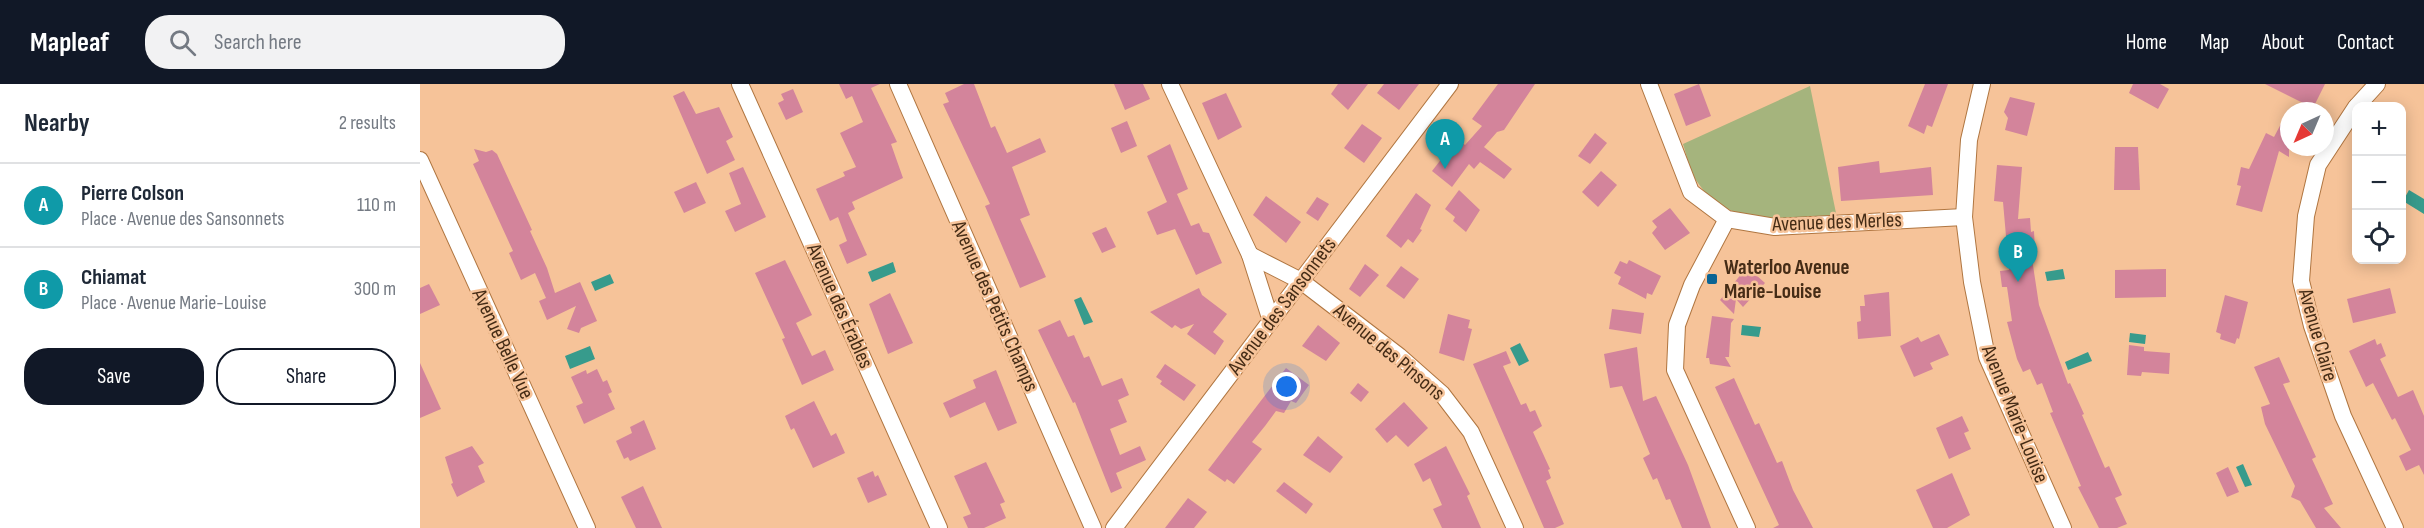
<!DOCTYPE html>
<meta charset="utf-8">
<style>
body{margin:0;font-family:"Sofia Sans Condensed",sans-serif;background:#f2f2f3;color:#1f2937}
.controls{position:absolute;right:18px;top:18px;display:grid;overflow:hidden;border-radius:12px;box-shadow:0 3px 15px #0003}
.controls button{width:54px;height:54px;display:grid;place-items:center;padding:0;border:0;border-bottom:2px solid #e0e1e3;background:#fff;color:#1f2937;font:30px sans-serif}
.compass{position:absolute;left:1860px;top:18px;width:54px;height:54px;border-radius:50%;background:#fff;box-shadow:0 3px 15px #0003;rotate:224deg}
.you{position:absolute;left:867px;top:303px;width:21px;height:21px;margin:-15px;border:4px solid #fff;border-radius:50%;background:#1a73e8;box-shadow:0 0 0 9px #1a73e833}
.badge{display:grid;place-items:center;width:39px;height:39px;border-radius:50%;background:#111827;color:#fff;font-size:20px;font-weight:700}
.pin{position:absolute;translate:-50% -50px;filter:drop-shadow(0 2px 3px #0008)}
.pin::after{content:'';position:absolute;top:32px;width:21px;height:18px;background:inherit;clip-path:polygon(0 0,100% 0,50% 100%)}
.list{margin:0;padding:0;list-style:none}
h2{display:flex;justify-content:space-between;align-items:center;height:78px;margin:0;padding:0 24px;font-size:26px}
h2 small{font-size:20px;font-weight:400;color:#747a83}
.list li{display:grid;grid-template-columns:39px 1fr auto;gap:18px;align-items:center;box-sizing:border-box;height:84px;padding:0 24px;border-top:2px solid #e0e1e3}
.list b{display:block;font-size:22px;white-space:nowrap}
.list p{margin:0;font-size:20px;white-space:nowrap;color:#747a83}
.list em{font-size:20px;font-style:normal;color:#747a83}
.actions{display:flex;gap:12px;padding:18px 24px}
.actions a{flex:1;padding:14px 0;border:2px solid #111827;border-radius:24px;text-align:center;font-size:21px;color:#111827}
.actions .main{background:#111827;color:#fff}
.icon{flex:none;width:33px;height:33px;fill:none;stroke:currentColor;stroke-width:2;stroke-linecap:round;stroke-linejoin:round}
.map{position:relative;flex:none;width:2004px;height:444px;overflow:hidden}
header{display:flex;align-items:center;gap:36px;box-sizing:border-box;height:84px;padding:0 30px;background:#111827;color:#fff}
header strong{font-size:28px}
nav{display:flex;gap:33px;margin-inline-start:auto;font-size:21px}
.search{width:420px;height:54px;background:#f2f2f3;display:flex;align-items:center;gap:15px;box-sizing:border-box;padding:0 21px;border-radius:24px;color:#747a83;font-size:22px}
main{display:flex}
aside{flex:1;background:#fff}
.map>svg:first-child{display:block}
.green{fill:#a5b47d}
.water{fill:#379b8c}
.building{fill:#d3849b}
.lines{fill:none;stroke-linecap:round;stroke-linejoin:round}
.minor-casing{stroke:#b07641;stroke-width:18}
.minor{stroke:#fff;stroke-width:16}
.poi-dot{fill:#0a6494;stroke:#f6c399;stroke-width:2}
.labels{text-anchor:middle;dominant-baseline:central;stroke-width:5;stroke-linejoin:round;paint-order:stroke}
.street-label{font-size:21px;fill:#452c16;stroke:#f6c399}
.poi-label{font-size:21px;font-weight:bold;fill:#452c16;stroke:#f6c399;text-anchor:start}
</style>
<header>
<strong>Mapleaf</strong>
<div class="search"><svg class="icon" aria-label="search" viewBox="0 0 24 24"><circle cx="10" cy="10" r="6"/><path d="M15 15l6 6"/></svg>Search here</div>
<nav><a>Home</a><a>Map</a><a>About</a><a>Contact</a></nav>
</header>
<main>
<aside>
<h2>Nearby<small>2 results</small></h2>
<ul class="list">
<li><span class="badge" style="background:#0f9aa8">A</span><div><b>Pierre Colson</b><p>Place · Avenue des Sansonnets</p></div><em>110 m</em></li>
<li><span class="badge" style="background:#0f9aa8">B</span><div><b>Chiamat</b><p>Place · Avenue Marie-Louise</p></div><em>300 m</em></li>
</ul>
<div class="actions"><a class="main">Save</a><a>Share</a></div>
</aside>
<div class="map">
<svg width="2004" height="444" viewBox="0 0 2004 444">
<rect width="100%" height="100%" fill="#f6c399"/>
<path class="green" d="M1390,2l27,132c-47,2 -108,11 -139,-35 -8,-10 -11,-27 -15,-39z"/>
<g class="water">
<path d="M1989,106l15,9v15l-21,-13z"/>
<path d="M473,178l3,10 -24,10 -4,-10z"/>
<path d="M1643,185l2,10 -18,2 -2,-9z"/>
<path d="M190,190l4,9 -19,8 -4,-9z"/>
<path d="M661,213l12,25 -9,3 -10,-25z"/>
<path d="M1322,241l19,2 -2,10 -18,-2z"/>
<path d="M1710,249l16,2 -1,9 -16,-2z"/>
<path d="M1100,259l9,18 -10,5 -9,-18z"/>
<path d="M170,262l5,13 -25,10 -5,-13z"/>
<path d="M1668,268l4,9 -24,9 -3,-8z"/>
<path d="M1823,380l9,21 -7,2 -9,-20z"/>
</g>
<g class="building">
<path d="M419,0h41l-9,4 26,54 -6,2 12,34 -51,24 3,7 -7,4 19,42 -20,9 -8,-19 8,-4 -9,-24 -8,4 -14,-32 29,-13 -2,-4 13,-5 -16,-34 23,-11 -11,-26 -6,3z"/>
<path d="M544,0h10l17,44 4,-2 12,27 33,-15 6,14 -34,15 18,48 -10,4 26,58 -26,11 -35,-82 5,-2 -47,-100 6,-2 -4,-9z"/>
<path d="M694,0h29l7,15 -25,11z"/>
<path d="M918,0h30l-20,26 -17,-16z"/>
<path d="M964,0h35l-20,26 -22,-17z"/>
<path d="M1078,0h37l-31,46 -7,2 -13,15 28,22 -8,10 -24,-17 -6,7 -5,-5 -17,23 -20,-16 25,-32 8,6 17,-19 -10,-7z"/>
<path d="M1279,0l12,32 -25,10 -12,-32z"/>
<path d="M1505,0h23l-16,43 -5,-2 -3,9 -16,-8z"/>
<path d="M1713,0h27l9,5 -11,20 -29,-16z"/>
<path d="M1845,0h60l-12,24z"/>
<path d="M373,5l10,23 -17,8 -8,-17 6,-3 -3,-6z"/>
<path d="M264,7l12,23 23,-7 14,30 -7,4 9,19 -28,14 -34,-78z"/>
<path d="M806,9l16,34 -24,13 -16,-37z"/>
<path d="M1590,13l25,6 -8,33 -22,-6 3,-12 -4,-6z"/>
<path d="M1869,25v48l-10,-6 -17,61 -26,-7 5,-19 -4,-1 4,-18 8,2 17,-36 8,4z"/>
<path d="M707,37l10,25 -16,7 -10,-25z"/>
<path d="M942,40l20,14 -18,25 -20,-15z"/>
<path d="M1175,49l12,10 -17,21 -12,-8z"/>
<path d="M750,60l18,45 -11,5 14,32 8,-3 4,9 6,1 13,30 -26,12 -21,-46 -18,6 -10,-23 20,-10 -20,-46z"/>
<path d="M1695,63h23l2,43h-26z"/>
<path d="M54,65l12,3 6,-2 5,4 35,76 -2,1 17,37 8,25 25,-11 17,39 -16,7 -2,5 -12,-4 9,-23 -29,14 -8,-19 7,-3 -11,-25 -14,7 -12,-27 4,-2 -40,-87 6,-3z"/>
<path d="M1459,77l1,12 51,-6 2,28 -92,6 -3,-34z"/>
<path d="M1577,81l25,2 -4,52 12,-1 1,14 3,-1 1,21h-4l8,53 29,79 2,-1 14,31 -2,1 23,53 4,-2 13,29 -7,3 12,26 -10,4h-18l-21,-41 3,-1 -31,-73 3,-1 -11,-29 -5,2 -7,-16 -7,3 -6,-13 -10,-37 5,-1 -5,-34h-5l-2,-16 9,-1 -6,-68 -9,-1z"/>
<path d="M323,83l23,50 -31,15 -10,-21 16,-7 -12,-31z"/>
<path d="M1181,87l16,14 -19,22 -16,-15z"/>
<path d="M276,98l10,21 -22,10 -10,-21z"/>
<path d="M1039,106l21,20 -14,22 -13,-11 2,-4 -10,-8z"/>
<path d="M996,109l15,12 -11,24 2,1 -9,13 -5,-4 -7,9 -15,-12z"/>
<path d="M846,112l35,26 -15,21 -33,-28z"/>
<path d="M897,113l12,7 -11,17 -12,-8z"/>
<path d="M1250,124l20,25 -25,17 -13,-17 5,-6 -5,-6z"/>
<path d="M686,143l10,20 -14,6 -10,-20z"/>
<path d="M365,176l27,55 -16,8 16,33 13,-6 9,20 -32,15 -20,-46 3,-1 -30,-65z"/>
<path d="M1209,176l32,16 -9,19 -5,-2 -1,6 -28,-15 3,-7 -7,-4 6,-12 7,3z"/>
<path d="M945,180l14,11 -19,22 -11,-8z"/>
<path d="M981,182l18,13 -15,20 -18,-13z"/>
<path d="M1327,183l18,16 -22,24 -7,-8 -2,15 -14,-14z"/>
<path d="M1746,185v28l-51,1v-28z"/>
<path d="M9,200l11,21 -20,9v-26z"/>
<path d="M779,204l3,7 25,19 -14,18 11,9 -9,14 -28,-21 7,-10 -13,5 -6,-4 -3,3 -22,-16z"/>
<path d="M1970,204l6,25 -43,10 -6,-24z"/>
<path d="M1469,208l2,44 -33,3 -1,-17 4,-1 -1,-15h5l-1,-11z"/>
<path d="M470,209l23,50 -25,11 -19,-50z"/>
<path d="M1805,211l23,7 -9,37 -2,-1 -2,6 -15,-5 1,-5 -5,-2z"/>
<path d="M1192,225l32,4 -3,21 -32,-5z"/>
<path d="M1028,230l22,6 -2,8 4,1 -8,32 -25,-8z"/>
<path d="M1292,232l22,3 -3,4 -2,34h-4l6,10 -21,-3 -1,-6h-3z"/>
<path d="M640,236l8,17 6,-2 10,23 5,-2 13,30 20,-8 7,17 -11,5 9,22 -17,7 10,26 20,-9 6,14 -30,13 6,15 -11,5 -36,-91 -2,1 -35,-73z"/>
<path d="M898,241l22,18 -14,18 -24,-15z"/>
<path d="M1519,250l10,21 -19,8 3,6 -19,8 -14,-31 18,-9 3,5z"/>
<path d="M1955,255l2,6 4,-2 5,13 -6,3 18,38 15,-7 11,26v59l-5,-10 -13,6 -7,-15 12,-6 -16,-32 -3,2 -19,-37 -7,4 -17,-36z"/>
<path d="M1709,261l15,2v4l26,2 -1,21 -27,-2 -1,4 -14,-1z"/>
<path d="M1217,263l6,54 13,-5 32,69 23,63h-29l-12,-29 -4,1 -9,-22 -4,2 -10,-22 7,-4 -28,-68 -12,2 -6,-34z"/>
<path d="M1086,267l5,12 -8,3 18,39 5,-2 4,9 5,-2 7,16 -9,6 17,37 -2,1 3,8 -5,3 18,43 -9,4h-11l-71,-164z"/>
<path d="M1859,273l11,25 -7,2 33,73 -4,2 21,45 -9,4 17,20h-25l-16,-27 -9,-4 4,-11 -30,-62 -4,-17 9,-3 -16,-37z"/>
<path d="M0,279l21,46 -21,9z"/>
<path d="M745,280l31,21 -12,16 -24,-17 2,-3 -6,-4z"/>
<path d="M866,284l23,17 -13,18 -5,-2 -7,12 -8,-2 -11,15 -13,16 10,7 -28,35 -7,-5 -2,3 -17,-12z"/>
<path d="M177,285l6,13 4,-2 5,12 -4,2 7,15 -31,15 -8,-18 7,-3 -12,-26 15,-7 1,4z"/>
<path d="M576,286l21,53 -19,8 -13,-29 -35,16 -7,-15 33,-15 -3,-8z"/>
<path d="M1314,294l21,47 4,-2 18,40 5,-2 11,29 20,38h-40l6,-3 -64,-138z"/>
<path d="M938,299l11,9 -8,10 -11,-9z"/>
<path d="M394,317l17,35 5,-3 9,20 -32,15 -19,-40 -3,2 -6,-14z"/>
<path d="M984,318l24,26 -20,19 -12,-12 -9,8 -12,-14z"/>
<path d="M1542,332l7,15 -5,2 7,16 -22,10 -13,-31z"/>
<path d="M224,336l12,29 -26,12 -2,-4 -4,2 -8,-18 16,-8 -2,-6z"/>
<path d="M898,352l25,21 -13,16 -27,-18z"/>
<path d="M52,362l12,17 -6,3 7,16 -28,15 -6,-13 2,-1 -8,-26z"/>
<path d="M1026,362l24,48 -3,2 14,32h-39l-9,-19 9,-4 -12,-27 -7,4 -9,-18z"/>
<path d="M566,378l19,40 -5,2 6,14 -22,10h-16l-5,-11 8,-3 -17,-38z"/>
<path d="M1808,383l11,25 -12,5 -11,-24z"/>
<path d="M453,387l2,6 3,-2 9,20 -19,8 -11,-25z"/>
<path d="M1532,389l18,42 -23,13h-14l-17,-38z"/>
<path d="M864,398l29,22 -7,10 -30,-23z"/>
<path d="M223,402l19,42h-26l-15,-31z"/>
<path d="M768,414l19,14 -13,16h-29z"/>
</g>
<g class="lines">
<g class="minor-casing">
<g id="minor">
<path d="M320,0l199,444"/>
<path d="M478,0l195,444"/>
<path d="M750,0l80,171 21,66"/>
<path d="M1229,0l42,108 36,27 48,8 189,-10"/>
<path d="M1562,0l-13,56 -5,77 8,65 15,75 76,171"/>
<path d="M1937,22l20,-22"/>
<path d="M1936,23l-38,58 -12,51 -5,65 11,45 31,90 52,112"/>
<path d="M0,76l167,368"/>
<path d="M1307,135l-35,66 -15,40 -2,45 72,158"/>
<path d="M830,171l51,26 98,75 43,38 29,38 44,96"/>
<path d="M694,444l336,-444"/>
</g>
</g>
<use href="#minor" class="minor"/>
</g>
<rect class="poi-dot" x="1286" y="189" width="12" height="12" rx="3"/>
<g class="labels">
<g class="street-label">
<text transform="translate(1417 138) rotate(-2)">Avenue des Merles</text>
<text transform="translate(420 222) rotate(66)">Avenue des Érables</text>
<text transform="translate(575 222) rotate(66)">Avenue des Petits Champs</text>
<text transform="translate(862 222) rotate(-53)">Avenue des Sansonnets</text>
<text transform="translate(1898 251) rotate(74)">Avenue Claire</text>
<text transform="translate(83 260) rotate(65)">Avenue Belle Vue</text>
<text transform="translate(969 268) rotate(40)">Avenue des Pinsons</text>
<text transform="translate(1595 330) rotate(68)">Avenue Marie-Louise</text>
</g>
<g class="poi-label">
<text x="1304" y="183">Waterloo Avenue<tspan x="1304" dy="24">Marie-Louise</tspan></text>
</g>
</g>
</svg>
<div class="controls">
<button>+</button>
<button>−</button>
<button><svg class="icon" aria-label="locate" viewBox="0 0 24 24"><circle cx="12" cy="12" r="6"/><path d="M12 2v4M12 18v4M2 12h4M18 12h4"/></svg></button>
</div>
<svg class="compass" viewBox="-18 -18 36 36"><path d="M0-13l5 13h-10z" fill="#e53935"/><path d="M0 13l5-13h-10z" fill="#747a83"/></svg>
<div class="you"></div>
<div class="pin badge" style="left:1025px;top:85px;background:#0f9aa8">A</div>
<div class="pin badge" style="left:1598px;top:198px;background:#0f9aa8">B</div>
</div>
</main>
